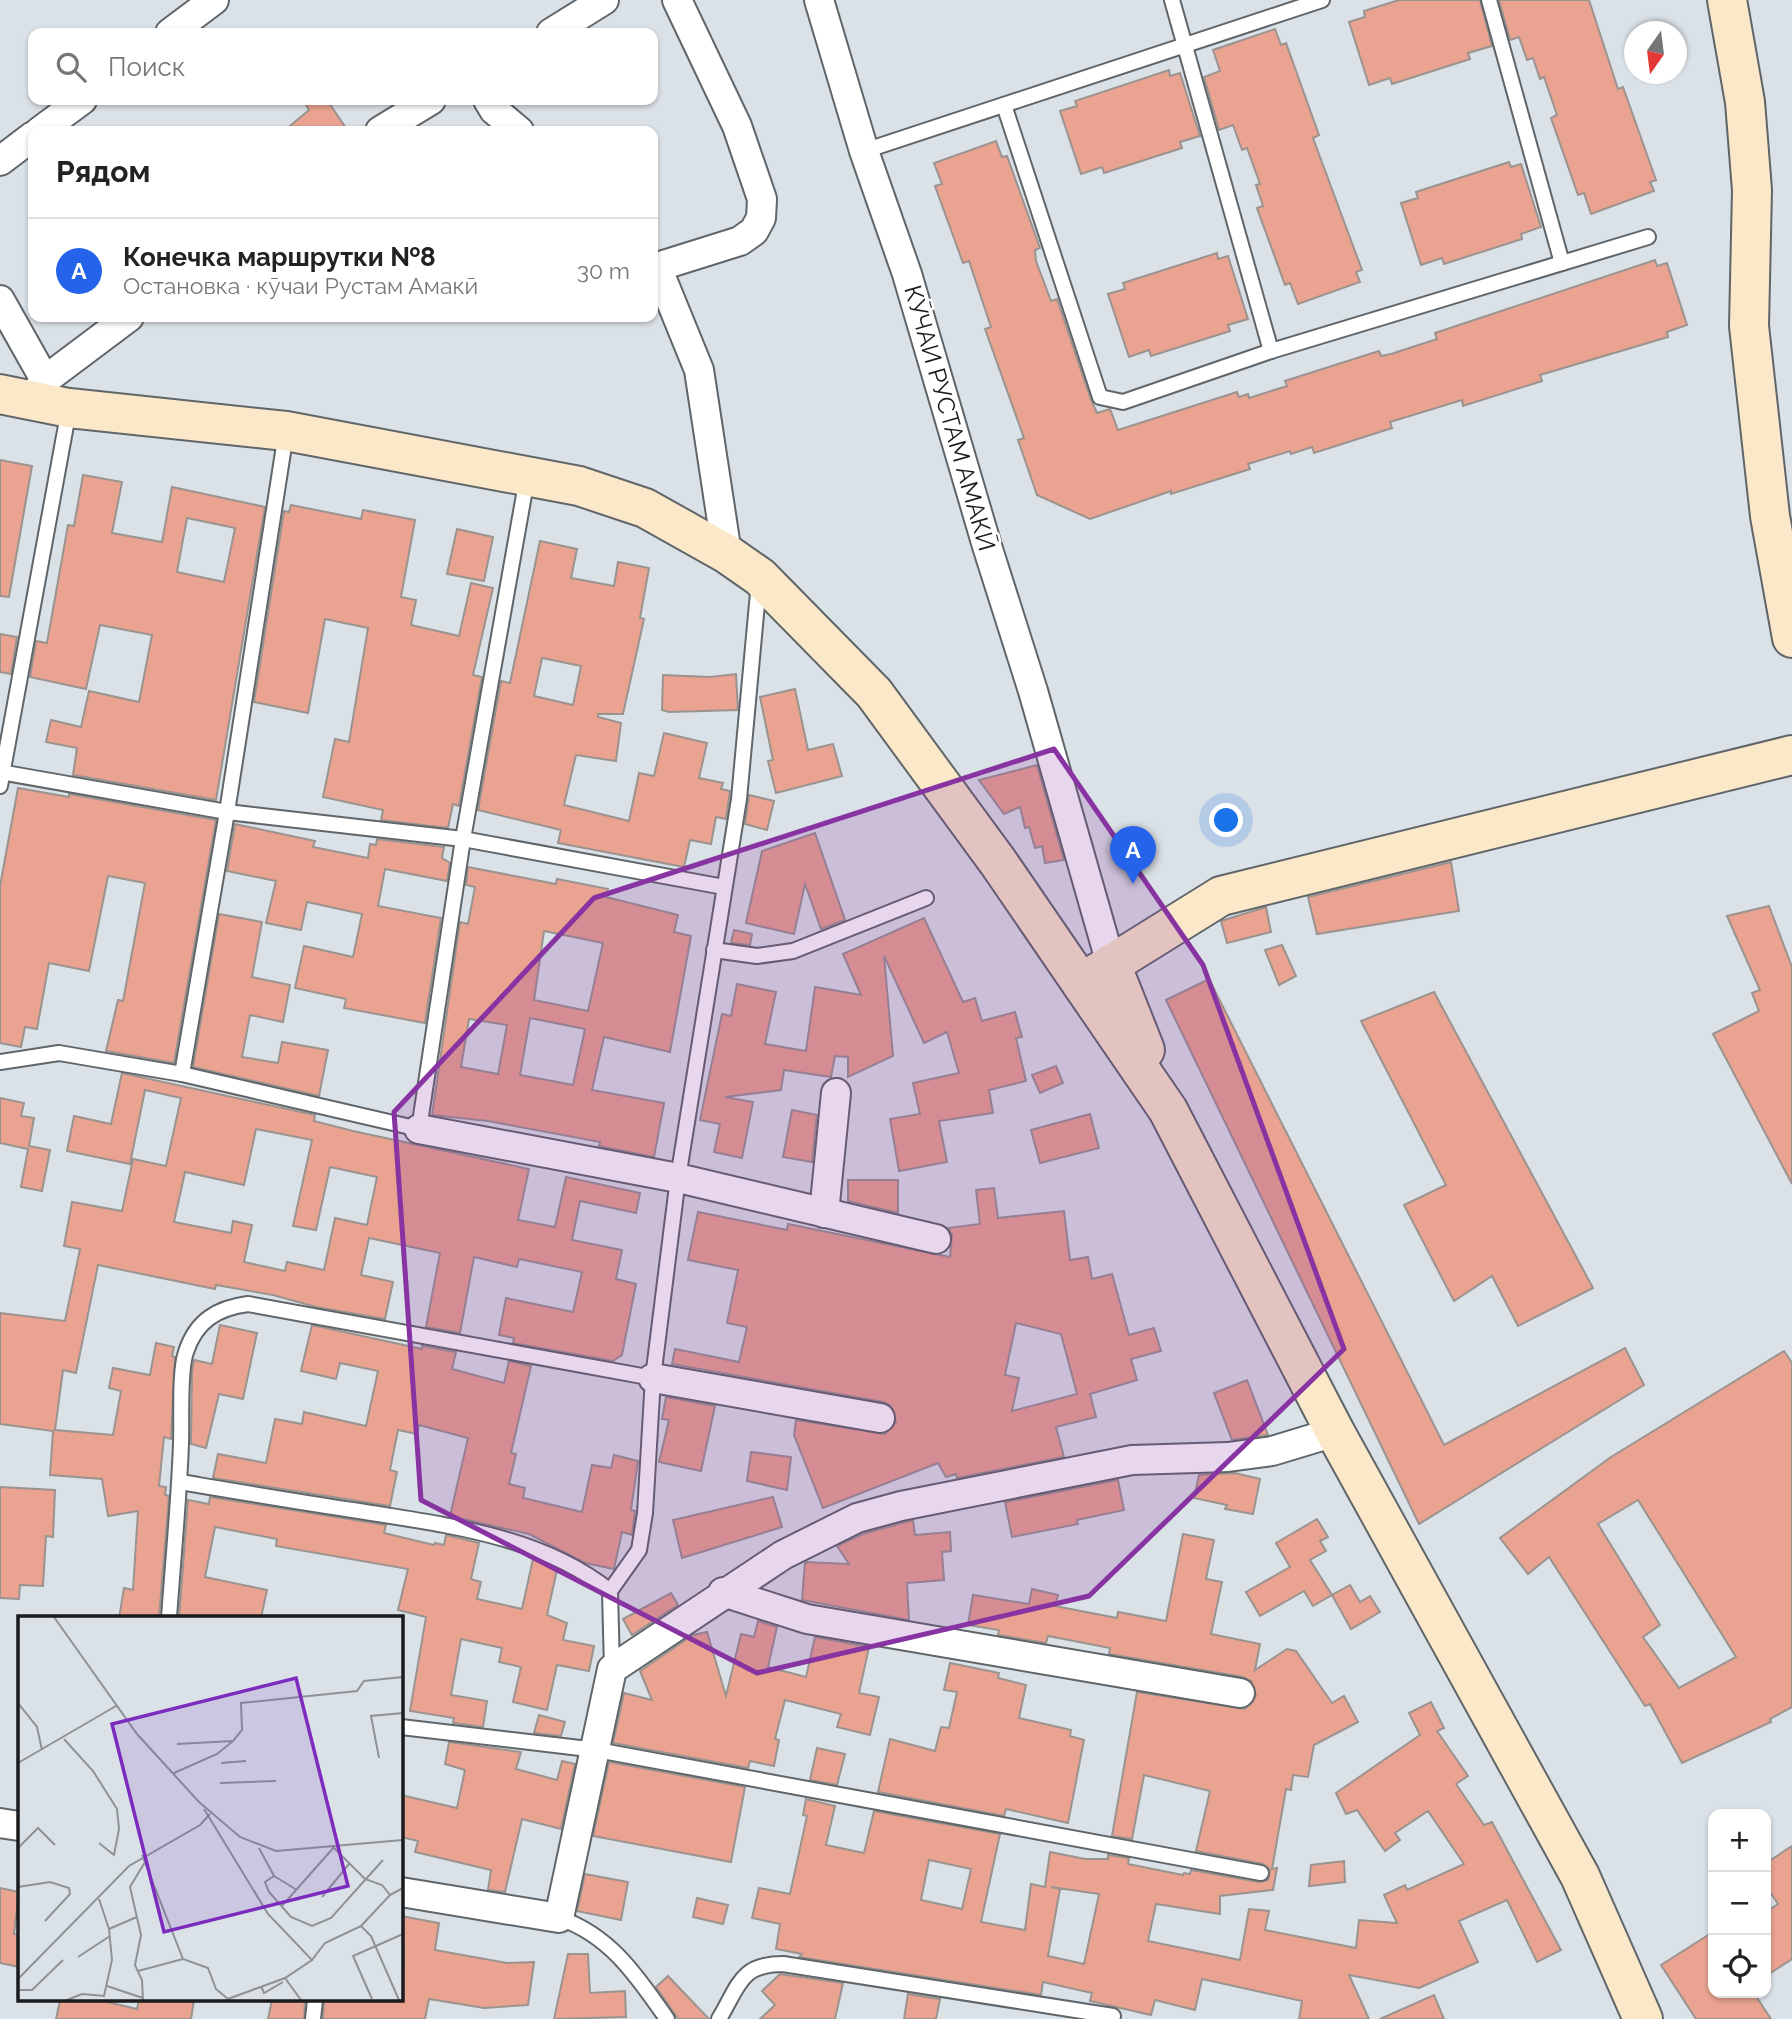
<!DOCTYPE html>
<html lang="ru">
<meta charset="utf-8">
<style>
body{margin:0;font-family:Raleway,sans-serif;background:#f2f2f2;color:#222}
.controls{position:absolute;right:21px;bottom:21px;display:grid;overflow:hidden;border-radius:14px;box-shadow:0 2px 5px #0004}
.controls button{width:63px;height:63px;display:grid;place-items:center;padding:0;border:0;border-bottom:2px solid #e0e0e0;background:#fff;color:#222;font:35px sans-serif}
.compass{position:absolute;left:1624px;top:21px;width:63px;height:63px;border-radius:50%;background:#fff;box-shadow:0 2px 5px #0004;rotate:194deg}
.you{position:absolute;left:1227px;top:821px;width:24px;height:24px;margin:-18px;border:5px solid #fff;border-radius:50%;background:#1a73e8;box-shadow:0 0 0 10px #1a73e833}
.badge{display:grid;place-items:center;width:46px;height:46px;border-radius:50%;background:#2563eb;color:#fff;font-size:23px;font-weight:700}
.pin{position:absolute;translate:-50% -58px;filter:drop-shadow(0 2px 4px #0008)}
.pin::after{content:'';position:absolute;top:37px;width:24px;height:21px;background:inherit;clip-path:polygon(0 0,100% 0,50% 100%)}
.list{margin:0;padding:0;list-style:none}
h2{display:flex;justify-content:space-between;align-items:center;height:91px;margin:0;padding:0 28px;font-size:30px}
h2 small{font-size:23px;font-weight:400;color:#767676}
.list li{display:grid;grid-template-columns:46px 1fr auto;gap:21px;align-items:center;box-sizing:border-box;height:105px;padding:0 28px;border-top:2px solid #e0e0e0}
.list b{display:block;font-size:26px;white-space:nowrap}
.list p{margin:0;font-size:23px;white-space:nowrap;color:#767676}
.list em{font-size:23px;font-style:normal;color:#767676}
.icon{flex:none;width:38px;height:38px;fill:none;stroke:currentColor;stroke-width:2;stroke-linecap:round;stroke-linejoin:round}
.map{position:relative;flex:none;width:1792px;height:2019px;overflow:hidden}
.search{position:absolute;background:#fff;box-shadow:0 2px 5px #0004;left:28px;top:28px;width:630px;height:77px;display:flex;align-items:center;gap:18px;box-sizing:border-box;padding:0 24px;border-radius:14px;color:#767676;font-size:26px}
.panel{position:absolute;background:#fff;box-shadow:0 2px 5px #0004;left:28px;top:126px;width:630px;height:196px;border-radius:14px}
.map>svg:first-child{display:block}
.building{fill:#e9a390;stroke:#9b9390;stroke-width:2;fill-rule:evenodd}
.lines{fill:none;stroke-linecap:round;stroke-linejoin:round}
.lane-casing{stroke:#5f6569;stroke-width:18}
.street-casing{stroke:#5f6569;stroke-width:32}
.secondary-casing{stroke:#5f6569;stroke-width:42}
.lane{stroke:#fff;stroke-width:14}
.street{stroke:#fff;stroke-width:28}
.secondary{stroke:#fbe8c9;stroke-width:38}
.marked{fill:#8734a2;fill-opacity:0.2;stroke:#8734a2;stroke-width:5;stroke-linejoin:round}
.labels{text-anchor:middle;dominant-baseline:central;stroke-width:5;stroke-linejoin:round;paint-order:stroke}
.street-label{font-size:24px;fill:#191b1d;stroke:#fff}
.inset-road{fill:none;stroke:#8d9296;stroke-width:2}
.view{fill:#7b2cbf;fill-opacity:0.15;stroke:#7b2cbf;stroke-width:3.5}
.inset-edge{fill:none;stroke:#191b1d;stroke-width:3.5}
</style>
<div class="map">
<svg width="1792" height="2019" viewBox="0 0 1792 2019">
<rect width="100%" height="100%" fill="#dbe2e7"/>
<g class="building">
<path d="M1399,0h81l12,46 -24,7 2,6 -78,25 -2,-6 -21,7 -20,-63 16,-5 -1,-6z"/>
<path d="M1499,0h90l29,89 5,-2 33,93 -6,2 4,9 -63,23 -7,-21 -6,2 -27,-77 6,-3 -13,-38 -4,2 -7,-21 -6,2 -8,-23 -9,3z"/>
<path d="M1275,29l6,16 5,-2 33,92 -6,3 49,132 -6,2 4,10 -62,22 -8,-21 -5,2 -28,-77 6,-2 -7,-21 4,-1 -13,-36 -5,2 -9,-25 -14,5 -15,-53 16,-6 -7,-21z"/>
<path d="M1169,70l1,6 10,-3 20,63 -20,6 2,6 -78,25 -2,-6 -21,7 -21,-63 17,-5 -2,-5z"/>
<path d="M303,100h24l21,31h-64l25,-21z"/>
<path d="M996,141l6,16 5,-1 33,92 -5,2 1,11 15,40 6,-2 34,101 6,13 13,-4 8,21 119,-38 2,5 9,-3 1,4 38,-12 -2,-5 94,-30 2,5 10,-2 46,-15 -2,-6 220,-73 2,6 10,-3 20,62 -20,7 1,5 -128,38 2,6 -79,25 -1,-6 -72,22 2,6 -78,25 -2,-6 -21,7 -1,-3 -42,13 2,5 -79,25v-3l-81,28 -53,-24 -19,-55 6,-2 -39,-109 6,-2 -22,-66 -6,2 -28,-77 7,-2 -8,-21z"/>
<path d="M1509,162l2,5 10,-3 20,63 -20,7 1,5 -78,25 -2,-6 -21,7 -20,-62 17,-5 -2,-6z"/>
<path d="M1217,253l1,6 10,-3 20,63 -20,6 2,6 -79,25 -2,-6 -20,7 -21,-63 17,-5 -2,-6z"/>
<path d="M0,460l32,6 -23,131 -9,-1z"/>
<path d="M83,475l39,7 -10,51 50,9 10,-55 93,20 -49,293 -143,-25 4,-27 -31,-6 5,-22 30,7 8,-36 50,11 13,-67 -52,-10 -14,64 -56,-12 6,-36 11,2 21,-118 6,1zM187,518l48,10 -11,54 -47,-10z"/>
<path d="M291,505l70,14 2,-9 52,10 -14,77 15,3 -5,25 48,11 12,-53 22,5 -20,87 9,2 -23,129 -6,-2 -5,24 -67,-8 2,-10 -60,-13 12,-58 14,3 19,-114 -43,-9 -17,94 -54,-11 30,-191 5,1z"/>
<path d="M457,529l36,8 -9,44 -37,-7z"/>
<path d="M540,541l37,8 -6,29 43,8 4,-24 31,6 -9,50 4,1 -21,95h-25v3l23,6 -5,38 -40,-6 -12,50 65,16 10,-48 15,3 10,-43 43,10 -8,35 24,5 -2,6 9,2 -4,28 -10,-2 -5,27 -21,-4 -6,27 -126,-24 3,-13 -83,-20 23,-129 9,2zM542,658l39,8 -8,39 -39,-9z"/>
<path d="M0,634l17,3 -6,37 -11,-2z"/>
<path d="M736,674l2,36 -69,2 -7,-2 1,-35 47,2z"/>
<path d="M795,689l13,61 25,-6 9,32 -66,17 -8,-32 5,-1 -13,-63z"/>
<path d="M1037,765l27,95 -19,3 -3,-17 -7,2 -6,-21 -4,1 -5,-21 -16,7 -25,-34z"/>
<path d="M18,788l51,9v-3l147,26 -42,243 -68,-12 12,-51 5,1 22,-118 -37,-7 -19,95 -40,-8 -12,66 -12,-2 -4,20 -21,-4v-157z"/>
<path d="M749,795l25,6 -7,29 -22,-6z"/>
<path d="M235,824l80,17 -2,6 55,11 2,-14 6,1 1,-6 67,8 -2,11 8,5 -3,18 -62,-12 -7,37 63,12 -16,105 -81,-15 2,-9 -51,-11 9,-42 49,11 9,-43 -55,-12 -6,28 -35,-7 10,-42 -49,-10z"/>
<path d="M815,833l30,87 -24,9 -16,-45 -11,50 -48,-11 16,-72z"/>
<path d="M1451,862l8,49 -142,23 -9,-37z"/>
<path d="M468,867l88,17 1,-5 51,10 -2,8 72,18 -4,17 17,4 -21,116 -66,-15 -12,53 72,13 -10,54 -55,-11 1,-4 -112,-21 -56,-6 28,-193 8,2 7,-37 -9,-2zM544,931l59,12 -15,68 -54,-11zM530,1018l55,11 -12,56 -53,-10zM469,1019l38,6 -9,49 -37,-7z"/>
<path d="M1769,906l23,61v217l-79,-150 46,-23 -7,-18 8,-3 -33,-74z"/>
<path d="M1266,907l5,25 -44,11 -6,-22z"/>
<path d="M219,914l43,8 -10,55 38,8 -7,37 -33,-7 -8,42 36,6 4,-21 46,8 -9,46 -126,-29z"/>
<path d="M924,918l39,84 12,-4 7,23 33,-9 7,25 -6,1 10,43 -37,9 4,23 -54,8 8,41 -48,9 -9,-52 30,-5 -7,-31 46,-10 -12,-41 -23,11 -40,-87 9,100 -45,21v-20l-13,-1 -4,21 -47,-7 -3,20 -56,7 28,5 -11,56 -28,-6 6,-28 -20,-4 22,-106 9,2 6,-32 39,8 -11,52 41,7 9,-64 46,8 -18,-41z"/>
<path d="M734,930l18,4 -2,11 -19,-2z"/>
<path d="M1282,945l14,31 -17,9 -14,-35z"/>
<path d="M1209,979l235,466 181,-97 19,37 -225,139 -253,-524z"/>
<path d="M1434,992l159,296 -75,38 -26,-50 -38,25 -50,-96 42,-20 -85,-164z"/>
<path d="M1056,1066l7,17 -23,10 -8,-18z"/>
<path d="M122,1073l193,42 -1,6 39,10 176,38 -11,51 37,7 11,-50 74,16 -4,20 -56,-12 -8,39 50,10 -6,29 20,5 -14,71 -9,6 -100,-18 1,-5 -15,-3 7,-37 67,14 9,-40 -63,-13 -2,8 -43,-10 -14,76 -34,-6 14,-74 -71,-15 -8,37 32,7 -8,37 -69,-12 -43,-12 -57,-10 -1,4 -117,-24 -22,108 -13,-3 -8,60 58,5 8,-44 -12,-3 4,-20 37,7 6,-32 18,4 -2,9 3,1 -4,82 -7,-2 -5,49 7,1 -1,8 4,1 -10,122h-40l5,-30 9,2 5,-79 -30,5 -6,-37 -52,-4 3,-44 -53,-7v-111l65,8 15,-72 -16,-3 8,-44 50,9 11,-52 33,7 15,-68 -36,-8 -15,74 -63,-13 7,-35 37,8zM256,1129l56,11 -19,86 23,4 14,-63 47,10 -10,48 -32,-7 -11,52 -37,-8 -2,9 -41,-9 8,-37 -19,-4 -2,12 -57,-11 11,-50 59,13z"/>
<path d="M0,1098l24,5 -3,13 13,2 -5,28 21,4 -8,41 -21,-4 7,-38 -28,-6z"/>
<path d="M792,1110l25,5 -5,47 -29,-5z"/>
<path d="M1090,1114l9,34 -59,15 -9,-33z"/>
<path d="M848,1180h50v33l-50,-12z"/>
<path d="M994,1188l4,30 66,-7 6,49 18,-3 4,22 20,-5 17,61 25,-7 7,23 -30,8 6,21 -47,14 6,23 -40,10 8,30 -107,21 -1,-4 -10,3 -8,-14 -115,45 -29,-73 2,-15 89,14 11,-12 -5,-16 -8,-4 -211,-38 3,-15 64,13 8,-35 -20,-4 11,-53 -50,-10 10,-48 89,18 1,-6 162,33 2,-22 -4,-7 32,-4 -4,-34zM1016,1323l45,11 16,60 -65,17 7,-33 -14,-3z"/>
<path d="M220,1325l37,8 -14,66 -24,-5 -13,54 -15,-4 1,-72 2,-12 18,4z"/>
<path d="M312,1325l110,24v-3l34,6 -4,17 52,14 5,-22 22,5 -20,87 5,1 -7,30 16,4 -2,10 59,14 10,-47 19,3 3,-13 24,6 -7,49 4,1 -3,24 -10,-3 -8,37 -29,-6 -56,-29 -79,-18 18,-78 -49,-13 -2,9 -19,-4 -8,40 7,2 -7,34 -177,-28 5,-24 48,9 9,-44 27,5 2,-12 62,14 12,-55 -38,-8 -4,16 -35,-8z"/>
<path d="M1784,1351l8,12v344l-22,12 1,3 -89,41 -32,-59 -5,2 -96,-149 -21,17 -28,-36 111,-81zM1638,1500l98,157 -57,31 -36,-51 17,-12 -62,-101z"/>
<path d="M1247,1380l21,55 -36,5 -18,-47z"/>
<path d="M666,1397l49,9 -14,65 -42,-9 10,-42 -7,-1z"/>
<path d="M751,1452l40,5 -4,33 -40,-9z"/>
<path d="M1235,1473l25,6 -7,35 -28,-5 2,-4 -33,-7 5,-23z"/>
<path d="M1118,1480l6,30 -47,10 1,4 -66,13 -7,-35z"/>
<path d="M0,1487l55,3 -2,47 -7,-1 -3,50 -23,-1 -1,14 -19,-1z"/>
<path d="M210,1497l176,28 -2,8 50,12 1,-2 9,2 2,-10 33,8 -8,36 10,3 -4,17 45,10 11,-50 16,7 8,4 -10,45 20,8 -4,17 31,6 -5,25 -32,-6 -10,45 -34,-8 8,-35 -22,-5 3,-14 -41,-9 -10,56 36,6 -4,26 -30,-4 1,-5 -44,-7 16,-94 -28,-7 10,-41 -132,-23 1,-7 -62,-12 -10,50 62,13 -6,28h-82l9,-118 21,4z"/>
<path d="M773,1497l9,30 -100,31 -9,-38z"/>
<path d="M1317,1519l11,18 -8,4 6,10 -16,9 22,35 -19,11 -9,-15 -44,25 -14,-24 44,-25 -14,-24z"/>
<path d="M913,1520l2,15 35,-3 1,19 -9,1 2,28 -37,3 2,37 -107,-20 3,-38 44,2 -12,-18 26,-12z"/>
<path d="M1183,1534l31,6 -8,39 16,3 -11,52 49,10 -5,26 32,-21 9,2 36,52 12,-7 14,26 -44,23 -6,32 -15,-2 -2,15 -5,-1 -14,80 5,-1 -4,22 -53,6v18l-64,-10 -8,37 92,19 9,-51 20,2 -4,19 91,18 3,-28 38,3 -13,-28 21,-10 2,5 57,-26 -36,-53 -33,22 5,7 -15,11 -28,-41 -11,4 -10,-21 84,-58 -11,-22 22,-11 13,26 -7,3 31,45 -12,8 28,41 8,-3 69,128 -24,12 -30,-62 -48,21 19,41 -59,26 -70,-13 20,44h-70l3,-18 -100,-22 -7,31 -40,-10 -4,15 -61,-14 2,-8 -49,-11 -2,13 -242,-38 3,-3 -26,-5 4,-25 -28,-6 7,-30 31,6 17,-78 -4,-1 3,-16 29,7 -9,39 38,8 10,-42 126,23 -19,88 44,8 6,-46 14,3 5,-35 35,7h23v-4l21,3 -1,6 55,11 1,-2 6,1 1,-4 68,12 9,-2 2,-10 -7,-6 -67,-13 14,-60 -66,-16 -12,64 -20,-3 25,-144 108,17 11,-13 -5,-15 -8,-4 -134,-23 1,-6 -62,-12 -2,7 -48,-8 1,-5 -31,-5 5,-30 56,9 3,-15 26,6 -3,11 62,12 1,-6 48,9zM929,1860l42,9 -9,40 -41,-9zM1051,1887l48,7 -15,70 -36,-8 12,-67z"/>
<path d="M1350,1585l10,17 10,-6 10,16 -29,17 -19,-34z"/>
<path d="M671,1593l7,12 -46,30 -9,-16z"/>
<path d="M758,1621l19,6 -9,40 38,10 9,-40 54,10 -10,46 20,4 -9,38 -33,-8 4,-13 -56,-14 -10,39 4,1 -5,26 -24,-5 -2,7 -135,-25 11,-50 28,7 -12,-29 53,-36 14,-3 19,64 15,-62 13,3z"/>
<path d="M950,1663l49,10 -1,5 28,7 -7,33 52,12 -1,6 14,4 -16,83 -62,-14 -2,7 -126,-24 12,-53 45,12 6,-24 8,1 8,-36 -13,-2z"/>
<path d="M539,1715l26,7 -4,14 -27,-3z"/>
<path d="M449,1742l72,10 -5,17 41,11 5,-19 13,3 -14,65 -39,-10 -17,73 -17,-2 3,-20 -76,-18 3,-11 -17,-4v-42l56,13 8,-38 -20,-6z"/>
<path d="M817,1748l28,6 -8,31 -27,-5z"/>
<path d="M609,1762l136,25 -14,75 -138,-26z"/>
<path d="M1792,1846v113l-26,17v-64l12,-8 -12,-18v-23z"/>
<path d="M1344,1861l1,21 -36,4 2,-21z"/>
<path d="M585,1874l43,8 -7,38 -44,-9z"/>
<path d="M0,1888l19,4 -5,42 5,1v32l-19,-4z"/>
<path d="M697,1898l31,7 -5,19 -30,-7z"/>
<path d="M401,1916l38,7 -4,27 72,13 27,-1 -6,43 -44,3 -55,-9 -4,20h-102l1,-19h77l3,-50h-3z"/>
<path d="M1713,1932v61h41l17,26h-75l-35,-54z"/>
<path d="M568,1954h20l2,39 35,-2 1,26 -72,2z"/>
<path d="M780,1974l63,9 -8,36h-75l15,-14 -13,-14z"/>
<path d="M668,1976l41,43h-30l-3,-3 -20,-29z"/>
<path d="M908,1994l32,5 -4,20h-32z"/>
<path d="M1434,1995l10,24h-64z"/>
<path d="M60,2000h39l38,9 2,-9h55l-3,19h-135z"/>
<path d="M272,2000h33l-1,19h-36z"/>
</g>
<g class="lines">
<g class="lane-casing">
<g id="lane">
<path d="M1172,0l99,351"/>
<path d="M1489,0l73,263"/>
<path d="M1004,105l96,292 23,5 148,-51 377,-114"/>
<path d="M864,151l458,-151"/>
<path d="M0,772l227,40 236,27 261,48"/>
<path d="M0,786l69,-377"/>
<path d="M714,950l43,6 36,-5 133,-53"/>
<path d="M0,1062l59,-9 123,21 237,55 44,-290 64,-361"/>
<path d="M182,1074l45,-262 59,-379"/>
<path d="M180,1482c60,10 119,20 179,29 86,14 181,24 251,80"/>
<path d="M169,1618c4,-58 10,-117 12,-175 1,-23 -2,-72 5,-91 10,-31 31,-44 62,-48l405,74"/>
<path d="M612,1669l-2,-78 29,-41 6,-37 8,-135 25,-200 61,-379 20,-217"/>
<path d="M401,1727l196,23 664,123"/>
<path d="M559,1918c51,17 78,58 108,101"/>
<path d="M313,2019l2,-19"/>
<path d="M719,2019c20,-33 21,-55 64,-55l330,52"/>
</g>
</g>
<g class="street-casing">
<g id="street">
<path d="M677,0l60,126 25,73 -1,19 -7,13 -14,10 -83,26 42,103 28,184"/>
<path d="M819,0l45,151 43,123 80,272 46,145 78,273"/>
<path d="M170,33l44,-33"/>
<path d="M551,33l53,-33"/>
<path d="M488,100l6,10 25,21"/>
<path d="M40,131l42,-31"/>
<path d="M380,131l51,-31"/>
<path d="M0,161l33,-25"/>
<path d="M0,300l45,80"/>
<path d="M31,399l14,-19 84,-63"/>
<path d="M419,1129l259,49 258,61"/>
<path d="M824,1213l12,-120"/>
<path d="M653,1378l227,40"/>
<path d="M723,1592l84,27 433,74"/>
<path d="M0,1823l19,3"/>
<path d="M401,1892l158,26 53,-249 171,-114 74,-37 44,-12 231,-46 96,-3 44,-6 63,-19"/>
</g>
</g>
<g class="secondary-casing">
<g id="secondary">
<path d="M1727,0l18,102 7,88 -3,136 21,190 22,122"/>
<path d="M0,394l69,14 217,23 293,55 66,22 82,46 33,23 114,116 124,169 170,248 167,322 245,444 63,143"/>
<path d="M1111,964l34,86"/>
<path d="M1081,983l140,-87 571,-141"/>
</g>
</g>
<use href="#lane" class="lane"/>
<use href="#street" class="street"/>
<use href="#secondary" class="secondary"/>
</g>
<path class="marked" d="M1054,749l149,216 141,384 -255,247 -332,77 -336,-173 -27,-388 200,-214z"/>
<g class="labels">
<g class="street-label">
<text transform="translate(950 418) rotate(74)">КӮЧАИ РУСТАМ АМАКӢ</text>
</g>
</g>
<g transform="translate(18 1616)">
<rect width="385" height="385" fill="#dbe2e7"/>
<path class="inset-road" d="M36,1l83,117 62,68 41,35 36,14 127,-11M0,87l19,24 5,23M46,123l29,32 24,38 2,20 -5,26 -15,-12M159,128l56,-3M361,142l-8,-42 32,-3M0,147l98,-57M203,147l25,-2M156,157l43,-19 16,-13 9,-11 -1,-27 116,-12 7,-10 39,-4M202,167l56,-2M186,193l64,105 44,46 -27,18 -57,21M0,232l20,-20 17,17M241,232l15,28 -9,6 4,10 22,25 21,9 19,-8 52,-58M316,232l31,31 17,6 8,10M124,239l41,104 25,9 8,21 12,10M256,260l23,14M0,271l32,-5 19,6 1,6 -25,27M304,281l27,-33M81,283l10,30M263,291l54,-61M343,310l29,-31 13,-7M60,341l32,-21M294,344l13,-17 36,-17 10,10 28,64M120,355l45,-12M267,362l16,22M0,363l111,-113 71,-41 10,-11M89,370l36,12M243,370l3,7 19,-11M0,374h14l31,-30M354,383l-19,-43 50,-22M49,384l15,-6 22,2 8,-36 -3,-31 28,-12M125,384l-1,-20 -7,-15 6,-30 -11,-48 15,-25"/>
<path class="view" d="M278,62l52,208 -184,46 -52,-208z"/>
<rect width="385" height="385" class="inset-edge"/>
</g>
</svg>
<div class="controls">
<button>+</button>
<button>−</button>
<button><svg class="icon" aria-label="locate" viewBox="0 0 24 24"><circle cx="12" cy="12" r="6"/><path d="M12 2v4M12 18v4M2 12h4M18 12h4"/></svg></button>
</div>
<svg class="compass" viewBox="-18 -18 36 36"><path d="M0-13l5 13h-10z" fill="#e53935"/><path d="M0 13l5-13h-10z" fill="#767676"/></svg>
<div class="you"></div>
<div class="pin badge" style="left:1133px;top:884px">A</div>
<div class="search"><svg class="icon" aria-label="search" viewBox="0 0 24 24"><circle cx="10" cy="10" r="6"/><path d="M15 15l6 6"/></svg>Поиск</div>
<section class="panel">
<h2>Рядом<small></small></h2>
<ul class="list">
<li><span class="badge">A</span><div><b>Конечка маршрутки №8</b><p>Остановка · кӯчаи Рустам Амакӣ</p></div><em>30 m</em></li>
</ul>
</section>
</div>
